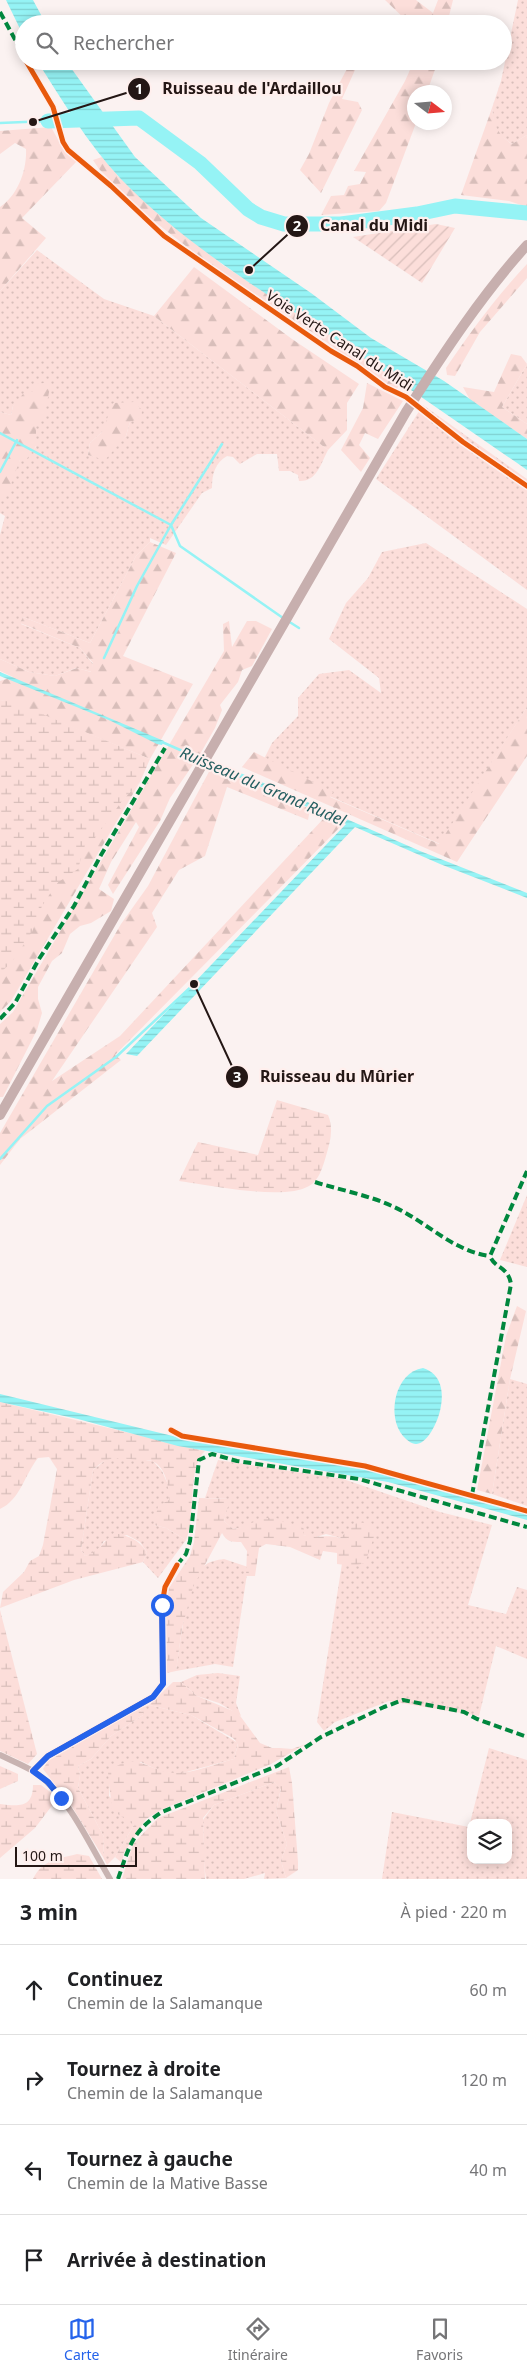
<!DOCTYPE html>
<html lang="fr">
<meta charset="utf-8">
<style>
body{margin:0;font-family:"Noto Sans",sans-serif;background:#f2f2f2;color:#202124}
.controls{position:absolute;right:15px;bottom:15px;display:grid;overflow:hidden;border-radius:10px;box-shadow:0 2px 12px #0003}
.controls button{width:45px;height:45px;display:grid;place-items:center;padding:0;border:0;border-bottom:1px solid #e0e0e0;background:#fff;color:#202124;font:25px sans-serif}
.compass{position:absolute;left:407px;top:85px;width:45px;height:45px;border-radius:50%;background:#fff;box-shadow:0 2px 12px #0003;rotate:106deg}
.scale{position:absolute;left:15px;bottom:12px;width:122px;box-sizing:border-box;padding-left:5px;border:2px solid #241715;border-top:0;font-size:14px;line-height:18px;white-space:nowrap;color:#241715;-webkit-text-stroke:4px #ffefed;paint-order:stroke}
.stop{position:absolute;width:15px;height:15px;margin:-11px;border:4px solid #2563eb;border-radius:50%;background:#fff}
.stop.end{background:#2563eb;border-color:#fff;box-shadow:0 1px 5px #0008}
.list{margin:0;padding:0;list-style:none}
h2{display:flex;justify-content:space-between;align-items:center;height:65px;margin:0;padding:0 20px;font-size:21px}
h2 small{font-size:16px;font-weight:400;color:#757577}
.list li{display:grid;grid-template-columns:32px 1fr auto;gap:15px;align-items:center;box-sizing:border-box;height:90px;padding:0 20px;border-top:1px solid #e0e0e0}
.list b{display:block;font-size:19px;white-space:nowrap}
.list p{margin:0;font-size:16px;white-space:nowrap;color:#757577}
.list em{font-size:16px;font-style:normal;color:#757577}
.icon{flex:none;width:28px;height:28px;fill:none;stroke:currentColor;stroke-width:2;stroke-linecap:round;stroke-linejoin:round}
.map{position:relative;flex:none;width:527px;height:1879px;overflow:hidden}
.search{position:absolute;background:#fff;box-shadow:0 2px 12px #0003;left:15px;right:15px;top:15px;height:55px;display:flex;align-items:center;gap:12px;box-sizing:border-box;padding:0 18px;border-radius:28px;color:#757577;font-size:19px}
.sheet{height:425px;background:#fff}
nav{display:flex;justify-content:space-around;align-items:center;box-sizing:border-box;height:70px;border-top:1px solid #e0e0e0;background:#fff;font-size:14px;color:#757577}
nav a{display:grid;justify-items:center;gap:2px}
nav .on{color:#2563eb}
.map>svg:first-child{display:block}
.grass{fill:url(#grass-dots);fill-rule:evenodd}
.forest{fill:url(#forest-firs)}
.wetland{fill:url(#wetland-marsh)}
.garden{fill:url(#garden-furrows)}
.water{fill:url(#water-rules)}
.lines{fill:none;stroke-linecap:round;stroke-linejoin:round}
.stream{stroke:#95f3f5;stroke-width:2.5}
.river{stroke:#95f3f5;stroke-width:15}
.minor{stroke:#c8b3b1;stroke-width:6}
.trunk{stroke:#c7afae;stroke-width:10}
.quiet{stroke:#00873e;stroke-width:4;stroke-dasharray:8 4;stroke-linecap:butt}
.cycleway-casing{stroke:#ffefed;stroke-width:8}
.cycleway{stroke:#e8590c;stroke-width:5}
.route{stroke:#2563eb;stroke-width:6}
.labels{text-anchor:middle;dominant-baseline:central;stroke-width:4.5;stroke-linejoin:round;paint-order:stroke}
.street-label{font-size:15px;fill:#241715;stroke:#ffefed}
.water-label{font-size:16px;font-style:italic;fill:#245e60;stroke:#ffefed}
.leader{fill:none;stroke:#241715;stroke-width:2}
.callout-dot{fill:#241715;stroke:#ffefed;stroke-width:2}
.mark-label{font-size:15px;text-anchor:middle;font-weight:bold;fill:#fff}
.callout-label{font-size:16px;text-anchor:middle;font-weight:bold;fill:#241715;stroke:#ffefed;stroke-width:4.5;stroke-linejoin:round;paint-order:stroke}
</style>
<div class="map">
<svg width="527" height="1879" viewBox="0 0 527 1879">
<defs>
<pattern id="grass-dots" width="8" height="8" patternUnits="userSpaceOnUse" patternTransform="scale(1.25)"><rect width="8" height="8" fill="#fcdeda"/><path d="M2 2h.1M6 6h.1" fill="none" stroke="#d8beba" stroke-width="1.8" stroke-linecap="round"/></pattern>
<pattern id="forest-firs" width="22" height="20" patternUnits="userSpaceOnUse" patternTransform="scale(1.25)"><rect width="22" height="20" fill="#fcdeda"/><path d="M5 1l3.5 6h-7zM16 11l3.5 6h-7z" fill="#d8beba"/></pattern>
<pattern id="wetland-marsh" width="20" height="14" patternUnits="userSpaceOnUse" patternTransform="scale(1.25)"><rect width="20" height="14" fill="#fcdeda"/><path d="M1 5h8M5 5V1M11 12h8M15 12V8" fill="none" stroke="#d8beba"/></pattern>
<pattern id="garden-furrows" width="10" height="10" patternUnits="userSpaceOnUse" patternTransform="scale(1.25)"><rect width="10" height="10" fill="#fcdeda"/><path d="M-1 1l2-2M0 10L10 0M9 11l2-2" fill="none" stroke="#d8beba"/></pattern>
<pattern id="water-rules" width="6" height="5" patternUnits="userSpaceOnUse" patternTransform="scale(1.25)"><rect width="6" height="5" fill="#95f3f5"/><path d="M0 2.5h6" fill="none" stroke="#80d0d1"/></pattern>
</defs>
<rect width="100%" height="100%" fill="#fbf2f1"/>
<g class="grass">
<path d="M518,0h9v135l-15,9 -11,-8 -7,-11 -2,-17 9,-27z"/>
<path d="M37,250l67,49 50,17 174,134c-7,13 -11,32 -29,31l-1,-6 -8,-4h-11l-2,-17h-20l-17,10 -7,-7 -6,-1c-12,7 -15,18 -15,32l-10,5 -36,52 -16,-7v4l-14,14 -46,87 -67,-26 -2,7 59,24 13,16 -1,8 -16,-4 -21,8 -26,-4 -29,-13v-124l5,-19 -5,-3v-17l20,-36 16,-13v-23l-4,-32 -19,14 -2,9 -11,-3v-121zM142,410l-12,12 -4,14 -24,22 -14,-3 2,-12 12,-11z"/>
<path d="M527,364v60l-25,-17z"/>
<path d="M423,405l104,74v111l-151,-111z"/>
<path d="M426,543l101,66v98l-87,137 -111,-48 3,-3 -68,-34 8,-16 26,-27v-18l21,-24 30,-4 32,23 -2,-15 -50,-39 17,-36 22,-25 14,-26z"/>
<path d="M527,1195v72l-27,-7z"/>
<path d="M510,1379l17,5v122l-35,-12z"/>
<path d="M122,1457l31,4 9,10 7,16v13l-15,25 12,3 20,12 -28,38 -15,-16 4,-10 -7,-10 -13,-7 -23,6 -7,11 -12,4 -4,-6 12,-80 14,-11z"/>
<path d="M218,1460l125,19 97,33 52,13 -24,80 38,9 11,-27 10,3v69l-31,-13 -17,70 -90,-15 -54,21 -11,9 -7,-9 30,-190 -6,6 -15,-4 -13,4 -10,-3 -12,-9 -33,-5 -13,6 -12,2 -9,-8 5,-22 -24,-1z"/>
<path d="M224,1559l24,8 -15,100 -18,-3 -39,7c4,-26 10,-85 27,-104 6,-6 14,-7 21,-8z"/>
<path d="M218,1673l22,3 -4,27 5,13 -22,-13 -22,-7 -16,-14 16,-7z"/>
<path d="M149,1705l42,10 47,28 -4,16 -55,15 -17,-2 -21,-10 -31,20 -1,14 25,29 -19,32 -8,8 -4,-8 1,-20 -26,-49 2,-13 -2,-9 13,-7 20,-23 32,-21v-3l-5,-3z"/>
<path d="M489,1748l38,12v119h-145l10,-67 77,15zM471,1823h37v37h-37z"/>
<path d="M274,1782l7,6 -5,23 11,33 -6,17 5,17 -22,1 1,-6 -21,6h-38c-3,-20 -2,-39 -3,-59l11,-15z"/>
</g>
<g class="forest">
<path d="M385,0h31l17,13 5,-13h15l-6,24h-37z"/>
<path d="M351,61h8l-17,38 16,3 4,8 -41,83 -21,-23 9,-16 20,-51z"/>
<path d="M414,61h24l-11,31h-13l2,31 -30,80 -7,8 -58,4 10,-19 13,-1 4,-9 12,-2 6,-12 -12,-1 51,-90z"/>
<path d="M492,108c2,17 5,26 20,36l15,-9v72l-18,-6 -48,-6z"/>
<path d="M51,127l10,18 16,16 -55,57 24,20 -46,53v-84c18,-12 27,-37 26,-58l-11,-6 -15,11v-23z"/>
<path d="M102,157l16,19 105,89 159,105 17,15 -2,4 -19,-10 -66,-47 -107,-71 -64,-50 -42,-42 -6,-9z"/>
<path d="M527,264v14l-47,54 -25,44 -8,-1 -1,-7c25,-37 51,-72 81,-104z"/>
<path d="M194,267l98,72 67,45 -12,19v27l-19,20 -174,-134z"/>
<path d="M511,354l10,2 6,8 -25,43 25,17v15l-57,-39 -7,-13 31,5z"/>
<path d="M51,382l-7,36 -8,6v22l-10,14h-6l-14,37 -6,-1v-84l11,3 2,-9 10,-12 9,-2 5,-8z"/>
<path d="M367,383l36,18 -25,38 -13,-6 -6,12 11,13 -9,14 -20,-22 22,-42z"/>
<path d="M134,402l8,8 -1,8 -11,4 -4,14 -21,24 -17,-5 2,-12 12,-11 11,-29z"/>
<path d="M150,542l26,11 -53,103 70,28 -43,75 -139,-57 -11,-2v-19l13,-4 -13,-6v-12l29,13 26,4 22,-8 14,4 2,-9 -13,-15 -60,-25 3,-6 67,26 46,-87z"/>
<path d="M229,621l3,26 15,-26h9l16,8 -20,37 -10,4 -4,12 -18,23 2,5 -7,18 -16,28 -29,42 -10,23 -47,73 -5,-9 31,-58 -3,-5 -25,40 -12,27 15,10 -3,12 -20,12 -11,3 -10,8 -8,19 -10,8 -14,26v12l4,14 -5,17 -34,67h-3v-73l13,-12 211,-361 -1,-27z"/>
<path d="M527,707v49l-70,106 -215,-95 12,-15 79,40 -3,5 109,47z"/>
<path d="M212,766l98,43 -2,11 -81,-33 -22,69 -26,14 -27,43 5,14 -105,154 68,-45 205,-219 16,9 -226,229 6,5 -101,79 -20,26v-32l121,-209 27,-38z"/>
<path d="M140,782l-129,219 -11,11v-59l23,-52z"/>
<path d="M517,1306l9,5 -16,68 -18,115 -15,-4 29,-154z"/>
</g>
<g class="wetland">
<path d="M0,700l11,1 139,58 -10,23 -18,19 -30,41 -7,3 -7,24 -21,14 -15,23 -10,26 -20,30 -12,11z"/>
<path d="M277,1100l51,15c6,14 2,27 -2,41 -3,10 -7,25 -17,30 -25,15 -100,-1 -130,-5l19,-39 60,13z"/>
<path d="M0,1402l205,49c-18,16 -9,65 -19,89l-20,-12 -12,-3 4,-19 11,-6c0,-13 -3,-33 -17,-39 -4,-2 -11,0 -16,-1 -18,-3 -30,-4 -43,10l-12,80 4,6c15,-5 17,-13 29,-23 15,3 24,6 33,19l-4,10 -69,18 -74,28 3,-16 21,-20 6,-11 9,-5 4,-11 14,-76 -8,-12 -11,1c-13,16 -18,42 -38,51z"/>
<path d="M199,1498l31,1 -6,22 9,8c14,-2 28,-13 43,-11 4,1 10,6 15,8l6,-4 7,7 -1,6c14,4 22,-1 37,3l17,-16 16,2 2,10 -10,29 -11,3 -17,-2v-11l-14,-2 -3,9 -30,-13 -24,-3 -7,4 -4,28h-9l1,-25 -6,-9c-10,0 -14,0 -19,-9l-29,54 -11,41 -6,43 -9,2 -1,-68 3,-17 21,-32 4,-14z"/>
<path d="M0,1610l37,144 -9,10 -28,-13z"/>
<path d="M173,1682h8l16,14 41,17 22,30 12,5h8l12,1 14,-5 -35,20 -108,45 -17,10 -22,34 -2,10 -7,-6 19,-32 -22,-15 -4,-38c31,-24 38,1 69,1 16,0 41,-10 57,-14l4,-15 -5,-6 -42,-23 -42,-10z"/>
<path d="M138,1709l5,3v3l-32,21 -20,23 -13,7 2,9 -2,13 26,49 -1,20 -32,-52 -28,-36 5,-8z"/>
<path d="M0,1766l18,8v7l-18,8z"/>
<path d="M289,1767l3,16 6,79v8l-12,8 -5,-17 6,-17 -11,-33 5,-22 -7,-7 -60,23 -11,13 2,61h-83l11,-35 25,-26z"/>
<path d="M33,1785h8l12,9 1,9 -19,25 -35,30v-54c17,2 33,5 33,-19z"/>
<path d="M77,1854l12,2 13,23h-69c9,-19 25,-20 44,-25z"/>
</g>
<path class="garden" d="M436,224l19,4 -33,55 -69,-46z"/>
<g class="water">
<path d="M6,0h27l13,24h-22v13z"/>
<path d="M37,61h29l69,96 66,61 110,75 60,45 73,43 83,58v31c-65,-45 -130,-90 -196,-134 -74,-48 -149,-94 -211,-158 -33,-35 -57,-77 -83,-117z"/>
<path d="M0,672l164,69 -2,4 -5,-1 -46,-23 -111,-45z"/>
<path d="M236,771l184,80 107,42v5l-87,-34 -85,-37 -218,229 -11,-2 220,-230 -112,-49z"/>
<path d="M423,1368c37,11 11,76 -7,76 -5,0 -9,-4 -13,-8 -17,-20 -8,-64 20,-68z"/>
<path d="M0,1394l181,44 168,27 178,48v7l-139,-38 -210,-36 -100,-27 -78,-17z"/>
</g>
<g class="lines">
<g class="stream">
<path d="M0,123l48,-2"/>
<path d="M0,433l171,92 9,21 103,72"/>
<path d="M0,472l17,-32"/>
<path d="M288,621l11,7"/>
<path d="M104,658l33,-72 34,-61 51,-81"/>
<path d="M162,742l41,18"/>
<path d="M208,762l29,13"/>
<path d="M0,1159l47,-53 69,-49 79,-74"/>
</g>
<path class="river" d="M48,121l91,-3 61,45 48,46 13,8 23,7h57l76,-10 38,-8 72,7"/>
<g class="minor">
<path d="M171,1430l11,6 183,30 162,45"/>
<path d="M0,1755c16,8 34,14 47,27 24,22 46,68 63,97"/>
<path d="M33,1771l15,-15 105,-59 10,-13 -1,-79 3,-18 12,-22"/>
</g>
<path class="trunk" d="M0,1115l406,-703c37,-58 75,-116 121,-167"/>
<g class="quiet">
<path d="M0,12l24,44"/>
<path d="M0,1019l15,-16 24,-44 35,-53 27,-51 64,-107"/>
<path d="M315,1182c25,8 53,13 77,24 34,15 60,45 98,50"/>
<path d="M472,1495l39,-211c-3,-18 -16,-15 -21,-28l37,-85"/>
<path d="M177,1565l9,-11 4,-13 9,-81 13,-6 25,7 122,18 168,48"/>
<path d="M118,1879c11,-32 14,-48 44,-67l115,-46 44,-29 63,-30 19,-7 61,12 13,7 50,18"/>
</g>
<g class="cycleway-casing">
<g id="cycleway">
<path d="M26,61l27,46 10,35 5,8 43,36 53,50 167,115 26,15 28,21 21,10 57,45 64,44"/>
<path d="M171,1430l11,6 183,30 162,45"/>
<path d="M33,1771l15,-15 105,-59 10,-13 -1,-79 3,-18 12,-22"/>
</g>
</g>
<use href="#cycleway" class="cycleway"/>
</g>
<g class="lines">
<path class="route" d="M61,1798l-13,-16 -15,-11 15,-15 105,-59 10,-13 -1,-79"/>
</g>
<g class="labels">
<g class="street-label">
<text transform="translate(340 340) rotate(33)">Voie Verte Canal du Midi</text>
</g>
<g class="water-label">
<text transform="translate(263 786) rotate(23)">Ruisseau du Grand Rudel</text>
</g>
</g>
<path class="leader" d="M33 122L139 89M249 270L297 226M194 984L237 1077"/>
<g class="callout-dot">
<circle cx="33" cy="122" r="5"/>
<circle cx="249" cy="270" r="5"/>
<circle cx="194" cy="984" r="5"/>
<circle cx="139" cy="89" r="12"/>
<circle cx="297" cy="226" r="12"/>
<circle cx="237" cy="1077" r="12"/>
</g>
<g class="mark-label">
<text x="139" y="94">1</text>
<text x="297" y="231">2</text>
<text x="237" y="1082">3</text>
</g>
<g class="callout-label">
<text x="252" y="94">Ruisseau de l'Ardaillou</text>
<text x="374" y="231">Canal du Midi</text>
<text x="337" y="1082">Ruisseau du Mûrier</text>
</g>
</svg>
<div class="controls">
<button><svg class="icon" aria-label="layers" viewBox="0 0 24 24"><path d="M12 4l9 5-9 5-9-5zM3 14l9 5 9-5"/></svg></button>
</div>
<svg class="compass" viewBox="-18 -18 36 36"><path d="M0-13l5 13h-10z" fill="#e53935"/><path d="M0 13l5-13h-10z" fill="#757577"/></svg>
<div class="scale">100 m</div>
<div class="stop" style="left:162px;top:1605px"></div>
<div class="stop end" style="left:61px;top:1798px"></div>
<div class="search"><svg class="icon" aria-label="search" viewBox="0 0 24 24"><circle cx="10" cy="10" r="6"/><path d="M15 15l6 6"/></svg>Rechercher</div>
</div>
<section class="sheet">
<h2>3 min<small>À pied · 220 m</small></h2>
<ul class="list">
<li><svg class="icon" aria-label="ahead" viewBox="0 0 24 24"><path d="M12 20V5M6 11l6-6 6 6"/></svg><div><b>Continuez</b><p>Chemin de la Salamanque</p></div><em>60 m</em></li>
<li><svg class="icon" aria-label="right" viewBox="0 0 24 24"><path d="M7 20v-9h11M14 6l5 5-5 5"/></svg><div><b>Tournez à droite</b><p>Chemin de la Salamanque</p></div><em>120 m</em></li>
<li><svg class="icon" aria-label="left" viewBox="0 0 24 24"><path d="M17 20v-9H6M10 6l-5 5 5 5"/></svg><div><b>Tournez à gauche</b><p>Chemin de la Mative Basse</p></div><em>40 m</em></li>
<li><svg class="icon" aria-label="arrive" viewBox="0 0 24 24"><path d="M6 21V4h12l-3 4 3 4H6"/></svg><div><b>Arrivée à destination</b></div></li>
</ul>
</section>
<nav>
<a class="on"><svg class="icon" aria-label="map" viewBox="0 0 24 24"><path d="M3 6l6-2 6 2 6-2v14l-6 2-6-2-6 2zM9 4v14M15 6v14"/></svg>Carte</a>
<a><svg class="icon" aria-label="directions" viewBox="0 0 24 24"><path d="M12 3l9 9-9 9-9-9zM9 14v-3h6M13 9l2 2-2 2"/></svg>Itinéraire</a>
<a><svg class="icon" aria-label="saved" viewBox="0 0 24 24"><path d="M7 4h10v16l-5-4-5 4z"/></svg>Favoris</a>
</nav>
